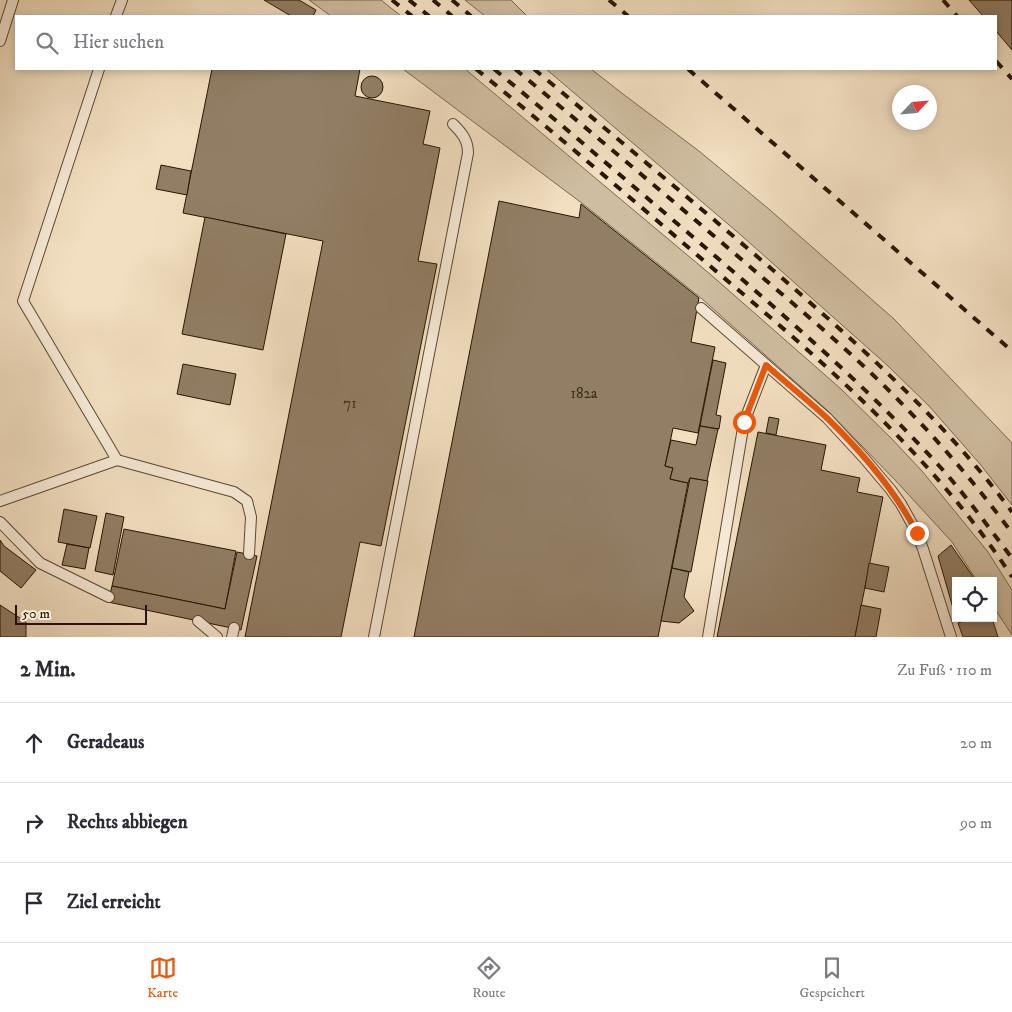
<!DOCTYPE html>
<html lang="de">
<meta charset="utf-8">
<style>
body{margin:0;font-family:"IM FELL DW Pica",serif;background:#f7f7f7;color:#2b2b33}
.controls{position:absolute;right:15px;bottom:15px;display:grid;overflow:hidden;border-radius:0px;box-shadow:0 2px 8px #0003}
.controls button{width:45px;height:45px;display:grid;place-items:center;padding:0;border:0;border-bottom:1px solid #e1e1e2;background:#fff;color:#2b2b33;font:25px sans-serif}
.compass{position:absolute;left:892px;top:85px;width:45px;height:45px;border-radius:50%;background:#fff;box-shadow:0 2px 8px #0003;rotate:64deg}
.scale{position:absolute;left:15px;bottom:12px;width:132px;box-sizing:border-box;padding-left:5px;border:2px solid #271502;border-top:0;font-size:14px;line-height:18px;white-space:nowrap;color:#271502;-webkit-text-stroke:4px #f7ead7;paint-order:stroke}
.stop{position:absolute;width:15px;height:15px;margin:-11px;border:4px solid #ea580c;border-radius:50%;background:#fff}
.stop.end{background:#ea580c;border-color:#fff;box-shadow:0 1px 5px #0008}
.list{margin:0;padding:0;list-style:none}
h2{display:flex;justify-content:space-between;align-items:center;height:65px;margin:0;padding:0 20px;font-size:21px}
h2 small{font-size:16px;font-weight:400;color:#7c7c81}
.list li{display:grid;grid-template-columns:32px 1fr auto;gap:15px;align-items:center;box-sizing:border-box;height:80px;padding:0 20px;border-top:1px solid #e1e1e2}
.list b{display:block;font-size:19px;white-space:nowrap}
.list em{font-size:16px;font-style:normal;color:#7c7c81}
.icon{flex:none;width:28px;height:28px;fill:none;stroke:currentColor;stroke-width:2;stroke-linecap:round;stroke-linejoin:round}
.map{position:relative;flex:none;width:1012px;height:637px;overflow:hidden}
.search{position:absolute;background:#fff;box-shadow:0 2px 8px #0003;left:15px;right:15px;top:15px;height:55px;display:flex;align-items:center;gap:12px;box-sizing:border-box;padding:0 18px;border-radius:0px;color:#7c7c81;font-size:19px}
.sheet{height:305px;background:#fff}
nav{display:flex;justify-content:space-around;align-items:center;box-sizing:border-box;height:70px;border-top:1px solid #e1e1e2;background:#fff;font-size:14px;color:#7c7c81}
nav a{display:grid;justify-items:center;gap:2px}
nav .on{color:#ea580c}
.map>svg:first-child{display:block}
.grass{fill:#cfbda1;stroke:#7b6952}
.building{fill:#917e65;stroke:#271502}
.lines{fill:none;stroke-linecap:round;stroke-linejoin:round}
.service-casing{stroke:#5a4832;stroke-width:12}
.service{stroke:#f7ead7;stroke-width:10}
.rail{stroke:#271502;stroke-width:4;stroke-dasharray:9 9;stroke-linecap:butt}
.route{stroke:#ea580c;stroke-width:6}
.labels{text-anchor:middle;dominant-baseline:central;stroke-width:4;stroke-linejoin:round;paint-order:stroke}
.number-label{font-size:15px;fill:#422f1b}
</style>
<div class="map">
<svg width="1012" height="637" viewBox="0 0 1012 637">
<rect width="100%" height="100%" fill="#f2dfc1"/>
<filter id="stains"><feTurbulence type="fractalNoise" baseFrequency=".004" numOctaves="4"/><feColorMatrix values="0 0 0 0 .2 0 0 0 0 .09 0 0 0 0 .02 0 0 0 .5 -.17"/></filter>
<radialGradient id="worn" r=".72"><stop offset=".6" stop-color="#630" stop-opacity="0"/><stop offset="1" stop-color="#630" stop-opacity=".3"/></radialGradient>
<g class="grass">
<path d="M309,0h72l20,16h-70z"/>
<path d="M465,0h46l16,16h-42z"/>
<path d="M403,69h62l245,205 131,115 50,49 31,33 66,81 24,38v45l-19,-29v-25h-16l-25,-39 -56,-61 -69,-71 -126,-112 -118,-94z"/>
<path d="M546,69h45l32,25 76,57 71,59 124,109 118,124v62l-32,-41 -51,-58 -42,-41 -145,-129z"/>
</g>
<g class="building">
<path d="M264,0h35l17,10 -3,6h-22z"/>
<path d="M969,0h43v50l-16,-19v-15h-13z"/>
<path d="M212,69h148l-5,27 75,15 -7,33 17,4 -22,113 19,3 -56,282 -21,-4 -19,95h-96l78,-396 -140,-28z"/>
<circle cx="372" cy="87" r="11"/>
<path d="M161,165l30,6 -4,24 -31,-6z"/>
<path d="M499,201l80,17 2,-14 118,94 -8,44 24,5 -17,86 -25,-5 -8,38 8,2 -3,11 18,4 -30,154h-244z"/>
<path d="M205,217l81,17 -23,116 -81,-16z"/>
<path d="M713,360l13,3 -10,52 5,1 -2,13 -19,-3z"/>
<path d="M183,364l53,10 -6,31 -53,-11z"/>
<path d="M769,417l10,2 -3,16 -10,-2z"/>
<path d="M700,426l18,3 -11,52 -17,-3 -2,5 -18,-4 3,-11 -8,-2 6,-26 25,5z"/>
<path d="M758,432l68,13 -5,25 39,8 -3,14 26,5 -28,140h-138z"/>
<path d="M690,478l18,3 -17,91 -19,-4z"/>
<path d="M64,509l33,7 -7,32 -32,-6z"/>
<path d="M106,513l18,4 -11,58 -18,-4z"/>
<path d="M124,529l112,22 -11,58 -113,-23z"/>
<path d="M0,540l4,6 32,24 -15,18 -21,-17z"/>
<path d="M67,544l22,4 -4,21 -23,-4z"/>
<path d="M951,545l25,36h-20v26l-3,1 -15,-52z"/>
<path d="M237,552l20,4 -16,74 -133,-28 4,-16 113,23z"/>
<path d="M869,563l20,4 -5,25 -19,-4z"/>
<path d="M672,568l17,4 -5,25 10,14 -15,12 -18,-2z"/>
<path d="M0,605l26,17v15h-26z"/>
<path d="M861,605l20,4 -5,28h-21z"/>
<path d="M969,618h23l6,19h-35l-5,-14 11,-4z"/>
</g>
<g class="lines">
<g class="service-casing">
<g id="service">
<path d="M116,16l6,-16"/>
<path d="M0,41l13,-41"/>
<path d="M99,69l-76,232 94,159 117,32 13,9 4,16 -2,37"/>
<path d="M701,308l126,110 37,40 27,32 10,14 16,29 6,16 28,88"/>
<path d="M0,501l117,-41"/>
<path d="M0,522l40,41 69,34"/>
<path d="M198,621l19,16"/>
<path d="M232,637l2,-9"/>
<path d="M374,637l94,-484c0,-13 -6,-20 -15,-29"/>
<path d="M708,637l36,-215 22,-57"/>
</g>
</g>
<use href="#service" class="service"/>
<g class="rail">
<path d="M392,0l20,16"/>
<path d="M409,0l20,16"/>
<path d="M433,0l19,16"/>
<path d="M452,0l19,16"/>
<path d="M609,0l19,16"/>
<path d="M943,0l14,16"/>
<path d="M996,61l16,18"/>
<path d="M476,69c79,64 157,131 234,197 110,93 223,189 302,311"/>
<path d="M494,69c67,55 133,112 199,168 86,74 173,148 249,232 25,28 47,59 70,89"/>
<path d="M515,69c76,63 151,126 226,190 44,38 89,75 131,115 51,49 98,102 140,159"/>
<path d="M534,69c80,67 161,134 240,202 85,74 171,150 238,241"/>
<path d="M688,69l324,282"/>
</g>
</g>
<g class="lines">
<path class="route" d="M744,422l22,-57c20,18 42,35 61,53 35,34 68,72 90,115"/>
</g>
<g class="labels">
<g class="number-label">
<text x="584" y="393">182a</text>
<text x="350" y="403">71</text>
</g>
</g>
<rect width="100%" height="100%" filter="url(#stains)"/>
<rect width="100%" height="100%" fill="url(#worn)"/>
</svg>
<div class="controls">
<button><svg class="icon" aria-label="locate" viewBox="0 0 24 24"><circle cx="12" cy="12" r="6"/><path d="M12 2v4M12 18v4M2 12h4M18 12h4"/></svg></button>
</div>
<svg class="compass" viewBox="-18 -18 36 36"><path d="M0-13l5 13h-10z" fill="#e53935"/><path d="M0 13l5-13h-10z" fill="#7c7c81"/></svg>
<div class="scale">50 m</div>
<div class="stop" style="left:744px;top:422px"></div>
<div class="stop end" style="left:917px;top:533px"></div>
<div class="search"><svg class="icon" aria-label="search" viewBox="0 0 24 24"><circle cx="10" cy="10" r="6"/><path d="M15 15l6 6"/></svg>Hier suchen</div>
</div>
<section class="sheet">
<h2>2 Min.<small>Zu Fuß · 110 m</small></h2>
<ul class="list">
<li><svg class="icon" aria-label="ahead" viewBox="0 0 24 24"><path d="M12 20V5M6 11l6-6 6 6"/></svg><div><b>Geradeaus</b></div><em>20 m</em></li>
<li><svg class="icon" aria-label="right" viewBox="0 0 24 24"><path d="M7 20v-9h11M14 6l5 5-5 5"/></svg><div><b>Rechts abbiegen</b></div><em>90 m</em></li>
<li><svg class="icon" aria-label="arrive" viewBox="0 0 24 24"><path d="M6 21V4h12l-3 4 3 4H6"/></svg><div><b>Ziel erreicht</b></div></li>
</ul>
</section>
<nav>
<a class="on"><svg class="icon" aria-label="map" viewBox="0 0 24 24"><path d="M3 6l6-2 6 2 6-2v14l-6 2-6-2-6 2zM9 4v14M15 6v14"/></svg>Karte</a>
<a><svg class="icon" aria-label="directions" viewBox="0 0 24 24"><path d="M12 3l9 9-9 9-9-9zM9 14v-3h6M13 9l2 2-2 2"/></svg>Route</a>
<a><svg class="icon" aria-label="saved" viewBox="0 0 24 24"><path d="M7 4h10v16l-5-4-5 4z"/></svg>Gespeichert</a>
</nav>
